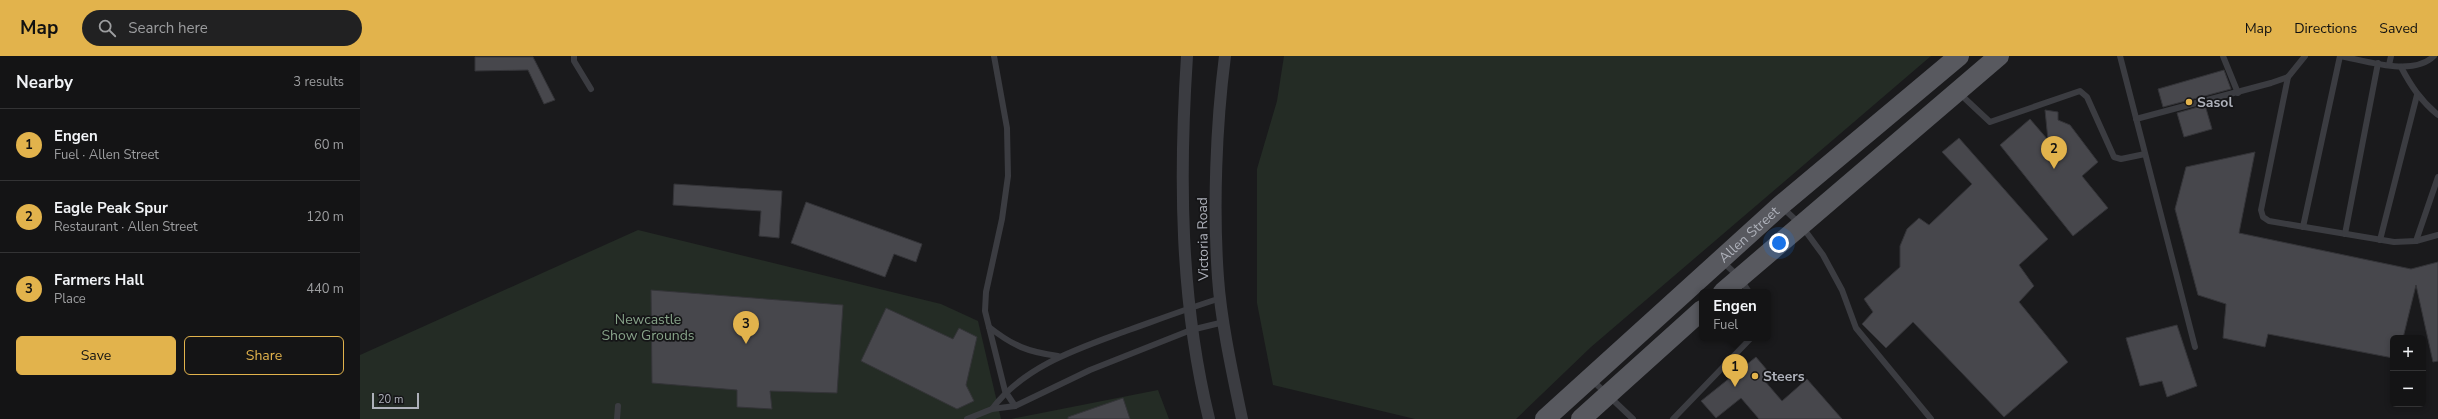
<!DOCTYPE html>
<meta charset="utf-8">
<style>
body{margin:0;font-family:"Nunito Sans",sans-serif;background:#212122;color:#f1f3f6}
.controls{position:absolute;right:12px;bottom:12px;display:grid;overflow:hidden;border-radius:6px;box-shadow:0 2px 6px #0003}
.controls button{width:36px;height:36px;display:grid;place-items:center;padding:0;border:0;border-bottom:1px solid #333334;background:#141415;color:#f1f3f6;font:20px sans-serif}
.scale{position:absolute;left:12px;bottom:10px;width:47px;box-sizing:border-box;padding-left:4px;border:2px solid #aeb1ba;border-top:0;font-size:11px;line-height:14px;white-space:nowrap;color:#aeb1ba;-webkit-text-stroke:3px #151517;paint-order:stroke}
.you{position:absolute;left:1419px;top:187px;width:14px;height:14px;margin:-10px;border:3px solid #fff;border-radius:50%;background:#1a73e8;box-shadow:0 0 0 6px #1a73e833}
.badge{display:grid;place-items:center;width:26px;height:26px;border-radius:50%;background:#e2b34c;color:#111;font-size:13px;font-weight:700}
.pin{position:absolute;translate:-50% -33px;filter:drop-shadow(0 1px 2px #0008)}
.pin::after{content:'';position:absolute;top:21px;width:14px;height:12px;background:inherit;clip-path:polygon(0 0,100% 0,50% 100%)}
.popup{position:absolute;left:1339px;top:233px;width:72px;height:52px;box-sizing:border-box;display:grid;place-content:center;border-radius:6px;background:#141415;filter:drop-shadow(0 1px 3px #0005);font-size:13px;white-space:nowrap;color:#9d9ea0}
.popup b{font-size:15px;color:#f1f3f6}
.popup::after{content:'';position:absolute;left:50%;top:100%;margin-left:-8px;border:8px solid transparent;border-top-color:#141415}
.list{margin:0;padding:0;list-style:none}
h2{display:flex;justify-content:space-between;align-items:center;height:52px;margin:0;padding:0 16px;font-size:17px}
h2 small{font-size:13px;font-weight:400;color:#9d9ea0}
.list li{display:grid;grid-template-columns:26px 1fr auto;gap:12px;align-items:center;box-sizing:border-box;height:72px;padding:0 16px;border-top:1px solid #333334}
.list b{display:block;font-size:15px;white-space:nowrap}
.list p{margin:0;font-size:13px;white-space:nowrap;color:#9d9ea0}
.list em{font-size:13px;font-style:normal;color:#9d9ea0}
.actions{display:flex;gap:8px;padding:12px 16px}
.actions a{flex:1;padding:9px 0;border:1px solid #e2b34c;border-radius:6px;text-align:center;font-size:14px;color:#e2b34c}
.actions .main{background:#e2b34c;color:#111}
.icon{flex:none;width:22px;height:22px;fill:none;stroke:currentColor;stroke-width:2;stroke-linecap:round;stroke-linejoin:round}
.map{position:relative;flex:none;width:2078px;height:363px;overflow:hidden}
header{display:flex;align-items:center;gap:24px;box-sizing:border-box;height:56px;padding:0 20px;background:#e2b34c;color:#111}
header strong{font-size:19px}
nav{display:flex;gap:22px;margin-inline-start:auto;font-size:14px}
.search{width:280px;height:36px;background:#212122;display:flex;align-items:center;gap:10px;box-sizing:border-box;padding:0 14px;border-radius:22px;color:#9d9ea0;font-size:15px}
main{display:flex}
aside{flex:1;background:#141415}
.map>svg:first-child{display:block}
.green{fill:#242c25}
.building{fill:#47474c;stroke:#343438}
.lines{fill:none;stroke-linecap:round;stroke-linejoin:round}
.lane{stroke:#3b3c41;stroke-width:6}
.street{stroke:#3b3c41;stroke-width:12}
.primary{stroke:#58595f;stroke-width:20}
.poi-dot{fill:#e2b34c;stroke:#151517;stroke-width:1.5}
.labels{text-anchor:middle;dominant-baseline:central;stroke-width:3.5;stroke-linejoin:round;paint-order:stroke}
.poi-label{font-size:14px;font-weight:bold;fill:#aeb1ba;stroke:#151517;text-anchor:start}
.street-label{font-size:14px;fill:#aeb1ba;stroke:#151517}
.park-label{font-size:14px;fill:#87a389;stroke:#151517}
</style>
<header>
<strong>Map</strong>
<div class="search"><svg class="icon" aria-label="search" viewBox="0 0 24 24"><circle cx="10" cy="10" r="6"/><path d="M15 15l6 6"/></svg>Search here</div>
<nav><a>Map</a><a>Directions</a><a>Saved</a></nav>
</header>
<main>
<aside>
<h2>Nearby<small>3 results</small></h2>
<ul class="list">
<li><span class="badge">1</span><div><b>Engen</b><p>Fuel · Allen Street</p></div><em>60 m</em></li>
<li><span class="badge">2</span><div><b>Eagle Peak Spur</b><p>Restaurant · Allen Street</p></div><em>120 m</em></li>
<li><span class="badge">3</span><div><b>Farmers Hall</b><p>Place</p></div><em>440 m</em></li>
</ul>
<div class="actions"><a class="main">Save</a><a>Share</a></div>
</aside>
<div class="map">
<svg width="2078" height="363" viewBox="0 0 2078 363">
<rect width="100%" height="100%" fill="#1a1a1c"/>
<g class="green">
<path d="M924,0h647l-340,291 -75,72h-101l-142,-34 -16,-82v-134l20,-68z"/>
<path d="M278,174l303,74 37,17 23,98h-641v-64z"/>
<path d="M798,334l11,29h-158z"/>
</g>
<g class="building">
<path d="M115,1h58l22,43 -11,4 -16,-34 -53,1z"/>
<path d="M1864,14l7,19 -68,18 -5,-18z"/>
<path d="M1845,49l7,24 -28,8 -7,-24z"/>
<path d="M1685,54l13,2v8l12,5 28,37 -16,14 26,32 -35,28 -73,-91 30,-26 18,21z"/>
<path d="M1599,82l89,101 -29,26 15,21 -15,16 49,60 -64,55 -91,-95 -27,26 -24,-24 11,-12 -9,-13 36,-32v-21l7,-17 12,-11 10,7 43,-41 -30,-32z"/>
<path d="M1895,96l-16,81 172,36 27,-7v99l-5,1 -17,-77 -13,53h-10v20l-125,-24 -3,13 -42,-9 3,-34 -28,-9 -23,-86 11,-42z"/>
<path d="M314,128l108,7 -3,47 -20,-2 2,-25 -88,-6z"/>
<path d="M446,146l116,42 -6,18 -22,-8 -9,23 -94,-34z"/>
<path d="M291,234l192,15 -6,88 -67,-2 2,18 -35,-2v-17l-85,-7z"/>
<path d="M526,252l67,31 6,-11 18,9 -11,48 8,16 -17,8 -96,-48z"/>
<path d="M1817,269l20,61 -30,11 -5,-16 -22,5 -14,-48z"/>
<path d="M1396,301l11,13 -3,10 18,21 25,-22 35,40h-83l-18,-21 -25,20 -15,-17z"/>
<path d="M763,342l7,21h-62v-2z"/>
</g>
<g class="lines">
<g class="lane">
<path d="M214,0v5l17,28"/>
<path d="M634,0l13,72 1,48 -6,43 -16,73 -1,19 20,80 10,15"/>
<path d="M1760,0l75,291"/>
<path d="M1863,0l15,37"/>
<path d="M1980,0c27,5 73,21 94,0"/>
<path d="M2029,9l2,-9"/>
<path d="M2041,11c10,19 20,34 37,48"/>
<path d="M1928,21l-27,133 2,7 6,4 125,21 22,-1 22,-6"/>
<path d="M1599,37l31,29 90,-31 7,6 27,60 7,2 24,-5"/>
<path d="M1776,63l135,-36 17,-6 17,-21"/>
<path d="M1423,152l18,17 22,30 19,35 14,38 75,91"/>
<path d="M1943,171l37,-171"/>
<path d="M1985,178l33,-171"/>
<path d="M2020,184l37,-145"/>
<path d="M2056,185l22,-64"/>
<path d="M1363,206l16,15 10,15"/>
<path d="M629,271c24,19 39,25 69,29"/>
<path d="M1232,324l41,39"/>
<path d="M632,353c32,-43 85,-60 134,-78 31,-11 63,-23 95,-33"/>
<path d="M257,363l1,-13"/>
<path d="M607,363l25,-10 23,-3 75,-36 101,-40 33,-8"/>
<path d="M1313,363l78,-81"/>
</g>
<g class="street">
<path d="M827,0c-8,122 -7,244 22,363"/>
<path d="M865,0c-9,70 -12,152 -7,222 3,44 15,98 24,141"/>
</g>
<g class="primary">
<path d="M1363,236l276,-236"/>
<path id="s1" d="M1185,363l236,-214 178,-149"/>
<path d="M1221,363l121,-109"/>
</g>
</g>
<g class="poi-dot">
<circle cx="1829" cy="46" r="4"/>
<circle cx="1395" cy="320" r="4"/>
</g>
<g class="labels">
<g class="poi-label">
<text x="1837" y="46">Sasol</text>
<text x="1403" y="320">Steers</text>
</g>
<g class="street-label">
<text stroke="none"><textPath href="#s1" startOffset="275">Allen Street</textPath></text>
<text transform="translate(843 183) rotate(-91)">Victoria Road</text>
</g>
<g class="park-label">
<text x="288" y="263">Newcastle<tspan x="288" dy="16">Show Grounds</tspan></text>
</g>
</g>
</svg>
<div class="controls">
<button>+</button>
<button>−</button>
</div>
<div class="scale">20 m</div>
<div class="you"></div>
<div class="pin badge" style="left:1375px;top:331px">1</div>
<div class="popup"><b>Engen</b>Fuel</div>
<div class="pin badge" style="left:1694px;top:113px">2</div>
<div class="pin badge" style="left:386px;top:288px">3</div>
</div>
</main>
